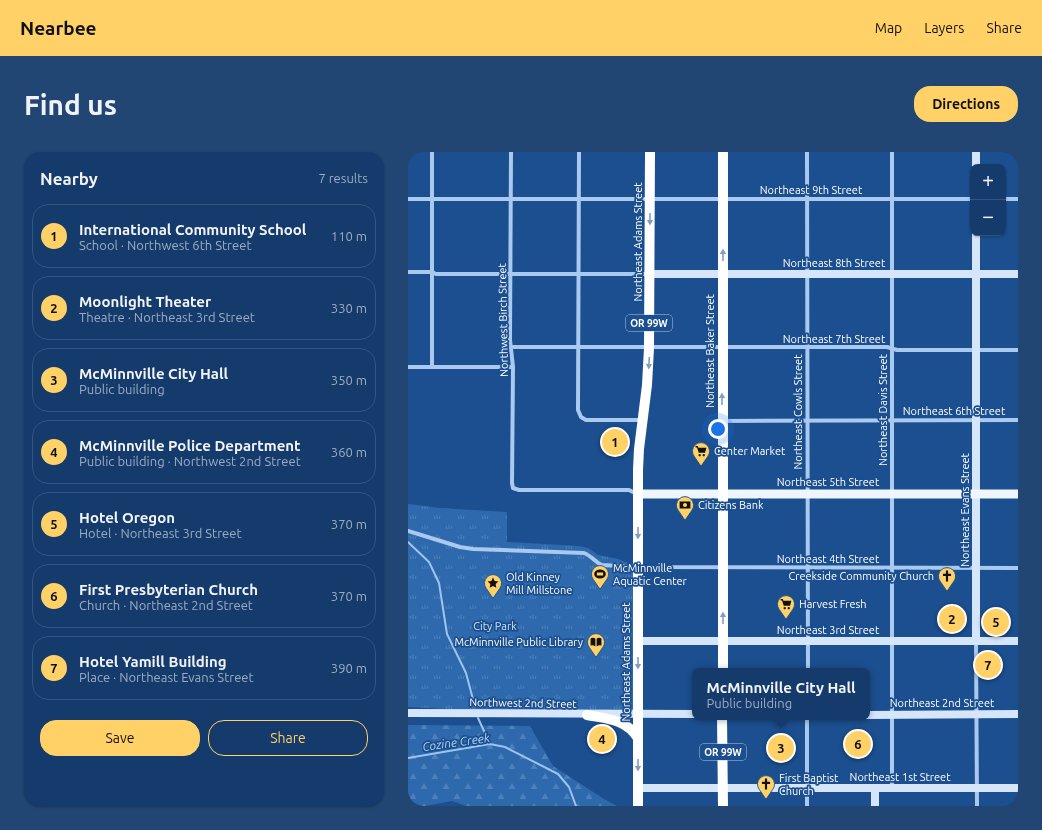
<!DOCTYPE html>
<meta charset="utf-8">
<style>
body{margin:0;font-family:Ubuntu,sans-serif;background:#214673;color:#f1f3f6}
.controls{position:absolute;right:12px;top:12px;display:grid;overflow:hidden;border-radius:8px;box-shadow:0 1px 3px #0004}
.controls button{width:36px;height:36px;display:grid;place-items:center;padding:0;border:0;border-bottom:1px solid #33557e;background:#143b6b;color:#f1f3f6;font:20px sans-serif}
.you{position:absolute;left:310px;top:277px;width:14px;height:14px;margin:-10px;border:3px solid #fff;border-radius:50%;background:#1a73e8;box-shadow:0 0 0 6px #1a73e833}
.badge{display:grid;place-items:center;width:26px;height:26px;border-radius:50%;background:#ffd166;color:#111;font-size:13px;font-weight:700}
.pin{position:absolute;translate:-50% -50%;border:2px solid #fff;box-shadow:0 1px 4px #0006}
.popup{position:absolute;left:284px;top:516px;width:178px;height:52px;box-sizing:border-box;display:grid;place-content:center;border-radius:8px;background:#143b6b;filter:drop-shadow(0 1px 3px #0005);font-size:13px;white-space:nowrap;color:#9dadc1}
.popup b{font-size:15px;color:#f1f3f6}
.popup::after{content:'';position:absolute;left:50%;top:100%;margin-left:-8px;border:8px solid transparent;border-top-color:#143b6b}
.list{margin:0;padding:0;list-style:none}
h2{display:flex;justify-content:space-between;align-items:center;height:52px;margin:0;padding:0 16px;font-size:17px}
h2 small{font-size:13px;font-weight:400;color:#9dadc1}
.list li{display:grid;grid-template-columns:26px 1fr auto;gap:12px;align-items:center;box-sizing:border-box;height:64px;margin:0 8px 8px;padding:0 8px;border:1px solid #33557e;border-radius:16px}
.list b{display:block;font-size:15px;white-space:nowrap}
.list p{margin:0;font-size:13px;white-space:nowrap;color:#9dadc1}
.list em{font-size:13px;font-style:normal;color:#9dadc1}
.actions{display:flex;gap:8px;padding:12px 16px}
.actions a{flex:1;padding:9px 0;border:1px solid #ffd166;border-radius:16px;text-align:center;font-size:14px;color:#ffd166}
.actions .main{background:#ffd166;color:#111}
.map{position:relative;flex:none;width:610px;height:654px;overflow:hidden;border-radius:16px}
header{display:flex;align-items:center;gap:24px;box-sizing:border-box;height:56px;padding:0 20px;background:#ffd166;color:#111}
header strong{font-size:19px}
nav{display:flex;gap:22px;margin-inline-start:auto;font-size:14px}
.intro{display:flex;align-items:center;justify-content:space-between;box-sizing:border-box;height:96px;padding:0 24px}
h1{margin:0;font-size:28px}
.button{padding:10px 18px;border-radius:16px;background:#ffd166;color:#111;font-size:14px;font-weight:700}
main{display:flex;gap:24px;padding:0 24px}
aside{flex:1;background:#143b6b;border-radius:16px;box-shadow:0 1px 3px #0004}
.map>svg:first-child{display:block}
.forest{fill:url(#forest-firs)}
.park{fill:url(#park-tufts)}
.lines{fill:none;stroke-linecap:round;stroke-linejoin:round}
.stream{stroke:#9cc4f0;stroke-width:2}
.street{stroke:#a9c9ee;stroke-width:4}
.secondary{stroke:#d6e6fa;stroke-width:8}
.primary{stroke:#f0f6ff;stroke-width:9}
.highway{stroke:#fff;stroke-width:10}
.oneway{fill:#829ec1}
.labels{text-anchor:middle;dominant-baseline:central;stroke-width:3.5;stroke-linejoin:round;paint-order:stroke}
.shield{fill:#1b4f8f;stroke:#bbcadd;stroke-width:1}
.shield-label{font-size:10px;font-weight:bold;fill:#fff}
.street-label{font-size:11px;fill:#fff;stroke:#1b4f8f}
.poi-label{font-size:11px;fill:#fff;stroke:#1b4f8f;text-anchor:start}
.park-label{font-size:11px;fill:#cfe3fa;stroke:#1b4f8f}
.water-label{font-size:12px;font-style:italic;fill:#b5d3f5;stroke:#1b4f8f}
</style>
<header>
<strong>Nearbee</strong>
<nav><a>Map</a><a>Layers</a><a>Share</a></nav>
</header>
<div class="intro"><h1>Find us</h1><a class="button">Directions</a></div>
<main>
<aside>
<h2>Nearby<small>7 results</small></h2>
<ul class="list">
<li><span class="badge">1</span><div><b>International Community School</b><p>School · Northwest 6th Street</p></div><em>110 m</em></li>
<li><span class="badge">2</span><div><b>Moonlight Theater</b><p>Theatre · Northeast 3rd Street</p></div><em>330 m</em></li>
<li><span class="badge">3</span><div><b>McMinnville City Hall</b><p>Public building</p></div><em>350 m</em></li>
<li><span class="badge">4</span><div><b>McMinnville Police Department</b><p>Public building · Northwest 2nd Street</p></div><em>360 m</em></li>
<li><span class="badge">5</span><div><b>Hotel Oregon</b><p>Hotel · Northeast 3rd Street</p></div><em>370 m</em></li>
<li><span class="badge">6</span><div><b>First Presbyterian Church</b><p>Church · Northeast 2nd Street</p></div><em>370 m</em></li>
<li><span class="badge">7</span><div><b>Hotel Yamill Building</b><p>Place · Northeast Evans Street</p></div><em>390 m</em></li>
</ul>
<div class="actions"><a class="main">Save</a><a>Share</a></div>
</aside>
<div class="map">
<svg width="610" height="654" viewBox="0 0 610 654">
<defs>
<pattern id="forest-firs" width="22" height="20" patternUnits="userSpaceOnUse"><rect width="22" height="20" fill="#2e69ad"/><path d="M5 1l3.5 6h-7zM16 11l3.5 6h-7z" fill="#4d80b9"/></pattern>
<pattern id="park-tufts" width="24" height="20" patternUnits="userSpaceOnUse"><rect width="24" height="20" fill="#2e69ad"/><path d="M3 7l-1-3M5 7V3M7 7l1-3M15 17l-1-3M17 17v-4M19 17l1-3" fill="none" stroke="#4d80b9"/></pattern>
</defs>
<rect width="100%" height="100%" fill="#1b4f8f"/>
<path class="forest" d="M0,573l122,1 23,40 51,33 13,7h-151l-14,-5 -27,5h-17z"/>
<path class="park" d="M0,352l32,4 67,4v30l72,4 9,2 10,7 20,4 20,8v147h-87l-143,-7z"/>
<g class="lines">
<g class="stream">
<path d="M0,390l21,20 10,21 8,51 19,39 9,34"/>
<path d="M70,566l12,26"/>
<path d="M0,606l82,-14 15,3 53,27 11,13 7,19"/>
</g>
<g class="street">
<path d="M103,0l-1,188 3,27 -1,116 1,5 6,2h110l8,4"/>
<path d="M171,0l-1,258 3,7 5,3h56"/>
<path d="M399,0l1,519"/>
<path d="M484,0v636"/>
<path d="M0,47h565"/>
<path d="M595,47h15"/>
<path d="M0,120h24l4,2h213"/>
<path d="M103,195h376l10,3h121"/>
<path d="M0,215h105"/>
<path d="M24,215v-215"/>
<path d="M314,269l296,-1"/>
<path d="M0,379l52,16 13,2 111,4c8,3 12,10 18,12l36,2 380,1"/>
<path d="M568,489l1,165"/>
<path d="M399,654v-89"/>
</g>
<g class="secondary">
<path d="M568,0v15"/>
<path d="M568,81v408"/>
<path d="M241,122h369"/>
<path d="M230,489h380"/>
<path d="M0,561l287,1"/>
<path d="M459,563l151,-1"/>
<path d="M230,636h380"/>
<path d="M467,654v-18"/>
</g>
<path class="primary" d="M230,342h380"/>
<g class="highway">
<path d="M315,0v519"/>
<path d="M179,563c21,4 39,4 51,23"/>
<path d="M314,565l1,89"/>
<path d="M230,654v-336l1,-21 8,-64 2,-37 1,-196"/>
</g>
</g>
<defs><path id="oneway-solid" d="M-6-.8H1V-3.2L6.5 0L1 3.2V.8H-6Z"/></defs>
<g class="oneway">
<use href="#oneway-solid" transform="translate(242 67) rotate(90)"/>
<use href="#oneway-solid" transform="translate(315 103) rotate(-90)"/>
<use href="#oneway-solid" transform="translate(241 211) rotate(93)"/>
<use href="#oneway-solid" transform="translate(314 247) rotate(-90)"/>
<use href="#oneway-solid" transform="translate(230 381) rotate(90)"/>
<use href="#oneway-solid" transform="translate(315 466) rotate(-90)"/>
<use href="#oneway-solid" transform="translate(230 511) rotate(90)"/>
<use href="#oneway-solid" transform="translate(230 613) rotate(90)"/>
</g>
<defs>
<g id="supermarket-pin" transform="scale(0.9)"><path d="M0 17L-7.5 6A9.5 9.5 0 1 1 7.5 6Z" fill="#ffd166" stroke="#1b4f8f"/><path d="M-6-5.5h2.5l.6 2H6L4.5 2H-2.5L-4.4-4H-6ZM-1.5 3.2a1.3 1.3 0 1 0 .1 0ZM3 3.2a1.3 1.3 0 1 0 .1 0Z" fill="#111"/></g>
<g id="bank-pin" transform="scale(0.9)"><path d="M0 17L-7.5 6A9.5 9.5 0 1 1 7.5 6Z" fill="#ffd166" stroke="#1b4f8f"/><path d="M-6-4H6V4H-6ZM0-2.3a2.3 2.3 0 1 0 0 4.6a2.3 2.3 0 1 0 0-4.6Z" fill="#111"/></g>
<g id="stadium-pin" transform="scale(0.9)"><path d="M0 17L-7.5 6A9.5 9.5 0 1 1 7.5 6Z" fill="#ffd166" stroke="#1b4f8f"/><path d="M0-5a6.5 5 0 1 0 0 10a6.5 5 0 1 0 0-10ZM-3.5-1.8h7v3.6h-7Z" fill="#111"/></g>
<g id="church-pin" transform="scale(0.9)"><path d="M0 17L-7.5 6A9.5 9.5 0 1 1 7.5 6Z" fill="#ffd166" stroke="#1b4f8f"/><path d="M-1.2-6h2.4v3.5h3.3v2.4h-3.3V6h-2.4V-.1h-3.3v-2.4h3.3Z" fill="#111"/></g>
<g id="sight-pin" transform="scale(0.9)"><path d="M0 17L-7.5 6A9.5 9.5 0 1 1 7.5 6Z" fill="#ffd166" stroke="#1b4f8f"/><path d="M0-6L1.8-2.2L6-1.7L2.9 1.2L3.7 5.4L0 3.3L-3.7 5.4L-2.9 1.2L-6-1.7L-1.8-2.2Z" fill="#111"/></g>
<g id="library-pin" transform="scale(0.9)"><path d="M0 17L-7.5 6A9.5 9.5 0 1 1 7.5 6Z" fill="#ffd166" stroke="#1b4f8f"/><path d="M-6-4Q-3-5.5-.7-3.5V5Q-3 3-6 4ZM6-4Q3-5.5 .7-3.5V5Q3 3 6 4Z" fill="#111"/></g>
</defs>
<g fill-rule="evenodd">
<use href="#supermarket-pin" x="293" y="299"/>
<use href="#bank-pin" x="277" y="353"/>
<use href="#stadium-pin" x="192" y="422"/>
<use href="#church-pin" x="539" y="424"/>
<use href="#sight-pin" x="85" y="431"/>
<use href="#supermarket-pin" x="378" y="452"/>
<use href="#library-pin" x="188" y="490"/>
<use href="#church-pin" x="358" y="632"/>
</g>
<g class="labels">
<g class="shield">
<rect x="218" y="163" width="46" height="16" rx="3"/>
<rect x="292" y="592" width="46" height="16" rx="3"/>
</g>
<g class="shield-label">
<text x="241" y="171">OR 99W</text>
<text x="315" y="600">OR 99W</text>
</g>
<g class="street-label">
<text x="403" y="38">Northeast 9th Street</text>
<text transform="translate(230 90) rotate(-90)">Northeast Adams Street</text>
<text x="426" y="111">Northeast 8th Street</text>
<text transform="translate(95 168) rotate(-91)">Northwest Birch Street</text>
<text x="426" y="187">Northeast 7th Street</text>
<text transform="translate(302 199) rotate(-90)">Northeast Baker Street</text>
<text transform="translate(475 258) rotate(-90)">Northeast Davis Street</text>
<text x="546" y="259">Northeast 6th Street</text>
<text transform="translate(390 260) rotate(-90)">Northeast Cowls Street</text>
<text x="420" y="330">Northeast 5th Street</text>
<text transform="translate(557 358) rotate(-90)">Northeast Evans Street</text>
<text x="420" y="407">Northeast 4th Street</text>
<text x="420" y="478">Northeast 3rd Street</text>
<text transform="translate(218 510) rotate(-90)">Northeast Adams Street</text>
<text transform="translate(115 551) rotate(1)">Northwest 2nd Street</text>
<text x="534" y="551">Northeast 2nd Street</text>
<text x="492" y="625">Northeast 1st Street</text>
</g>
<g class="poi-label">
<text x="306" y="299">Center Market</text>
<text x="290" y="353">Citizens Bank</text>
<text x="205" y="416">McMinnville<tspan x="205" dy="13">Aquatic Center</tspan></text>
<text x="526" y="424" text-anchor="end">Creekside Community Church</text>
<text x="98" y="425">Old Kinney<tspan x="98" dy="13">Mill Millstone</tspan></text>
<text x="391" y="452">Harvest Fresh</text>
<text x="175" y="490" text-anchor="end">McMinnville Public Library</text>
<text x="371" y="626">First Baptist<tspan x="371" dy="13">Church</tspan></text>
</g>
<g class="park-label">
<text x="87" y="474">City Park</text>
</g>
<g class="water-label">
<text transform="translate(48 590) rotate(-8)">Cozine Creek</text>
</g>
</g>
</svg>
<div class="controls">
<button>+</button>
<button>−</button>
</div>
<div class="you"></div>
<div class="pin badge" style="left:207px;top:290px">1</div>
<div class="pin badge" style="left:544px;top:467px">2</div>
<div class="pin badge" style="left:373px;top:596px">3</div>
<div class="popup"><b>McMinnville City Hall</b>Public building</div>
<div class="pin badge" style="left:194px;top:587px">4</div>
<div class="pin badge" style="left:588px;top:470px">5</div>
<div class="pin badge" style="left:450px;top:592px">6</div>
<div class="pin badge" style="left:580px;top:513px">7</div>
</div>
</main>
